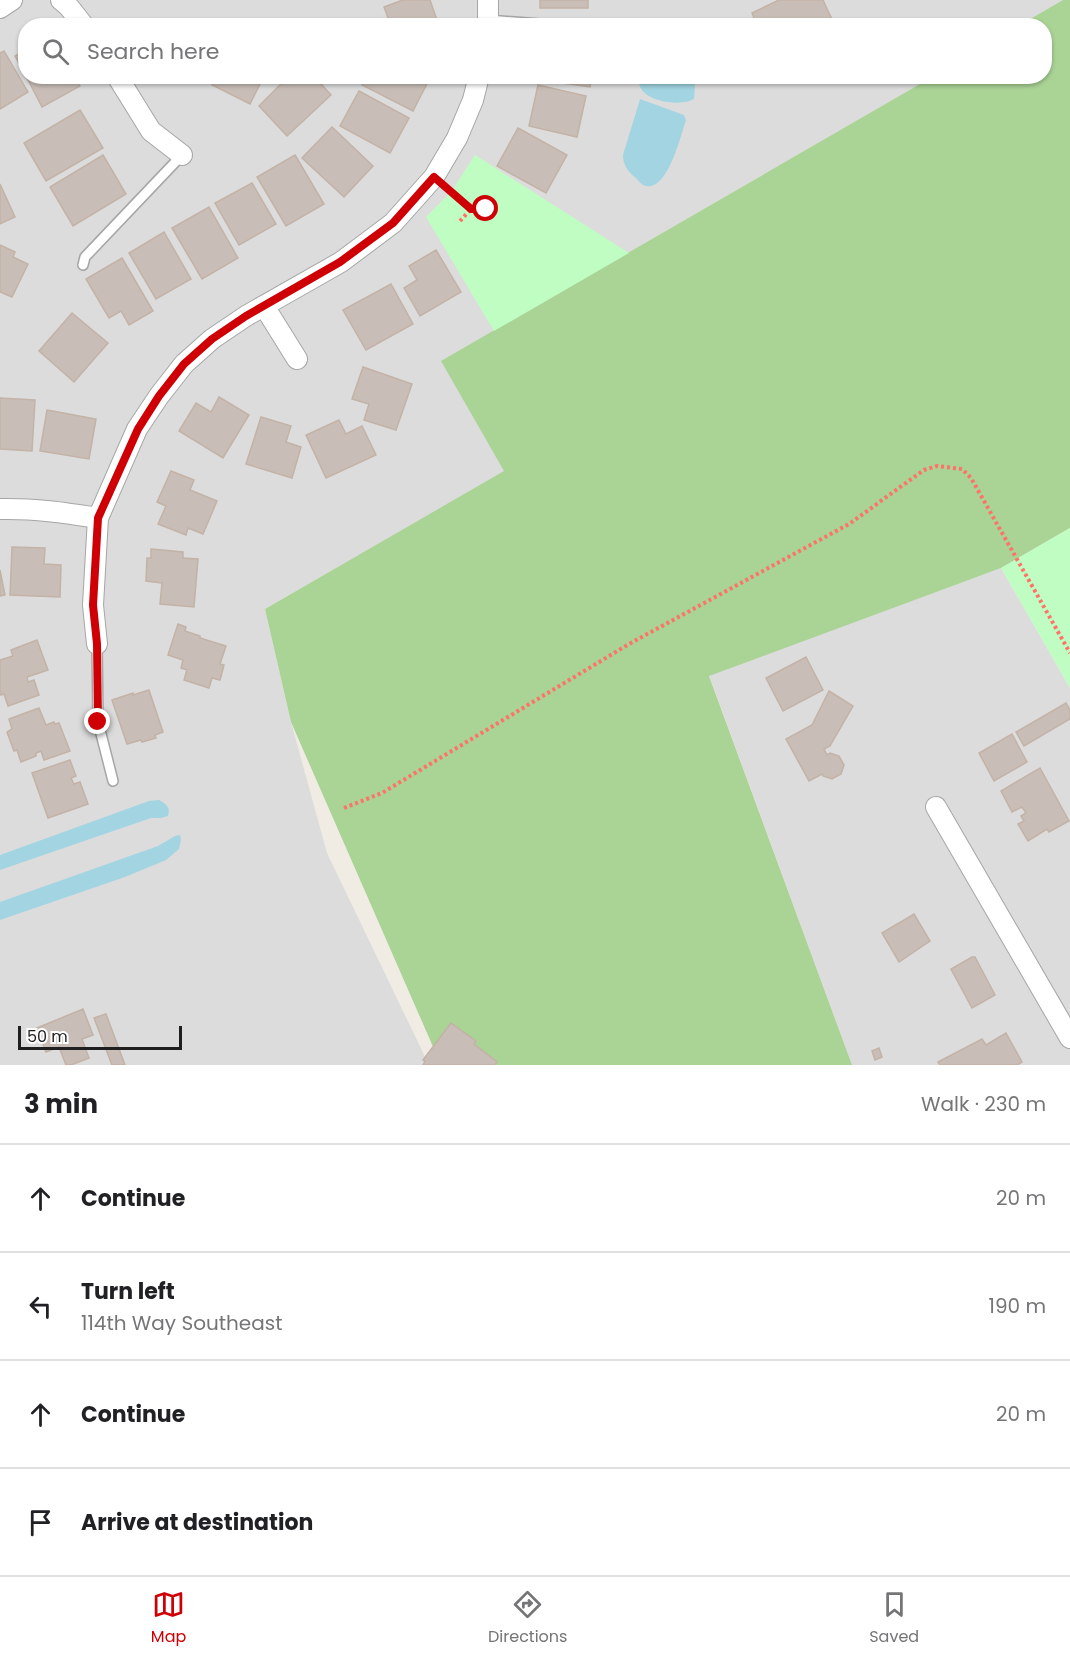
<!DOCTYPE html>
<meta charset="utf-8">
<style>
body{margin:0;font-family:Poppins,sans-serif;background:#f6f6f6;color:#202124}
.scale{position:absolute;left:18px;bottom:15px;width:164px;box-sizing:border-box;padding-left:6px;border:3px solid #1f1f1f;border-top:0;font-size:16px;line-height:21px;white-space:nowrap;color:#1f1f1f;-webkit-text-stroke:4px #fff;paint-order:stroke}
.stop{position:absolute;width:18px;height:18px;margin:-14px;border:4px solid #ce0006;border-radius:50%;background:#fff}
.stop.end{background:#ce0006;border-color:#fff;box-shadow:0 2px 6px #0008}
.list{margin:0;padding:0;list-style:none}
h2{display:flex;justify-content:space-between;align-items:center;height:78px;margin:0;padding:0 24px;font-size:26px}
h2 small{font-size:20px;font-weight:400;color:#757577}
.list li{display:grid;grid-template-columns:39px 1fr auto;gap:18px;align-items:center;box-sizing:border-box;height:108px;padding:0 24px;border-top:2px solid #e0e0e0}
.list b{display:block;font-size:22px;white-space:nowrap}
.list p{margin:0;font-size:20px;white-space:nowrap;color:#757577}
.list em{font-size:20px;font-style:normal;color:#757577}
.icon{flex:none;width:33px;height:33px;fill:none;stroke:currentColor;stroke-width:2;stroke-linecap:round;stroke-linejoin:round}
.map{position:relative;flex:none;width:1070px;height:1065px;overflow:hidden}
.search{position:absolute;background:#fff;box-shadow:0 2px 4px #0004;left:18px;right:18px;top:18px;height:66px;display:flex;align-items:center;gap:15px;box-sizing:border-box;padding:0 21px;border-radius:24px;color:#757577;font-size:22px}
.sheet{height:510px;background:#fff}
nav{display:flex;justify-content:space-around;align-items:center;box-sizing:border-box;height:84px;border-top:2px solid #e0e0e0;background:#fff;font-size:16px;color:#757577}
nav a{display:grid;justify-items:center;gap:3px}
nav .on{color:#ce0006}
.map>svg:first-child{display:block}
.residential{fill:#dddcdc}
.forest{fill:#aad396}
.park{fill:#bffdc2}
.water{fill:#a2d5e1}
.building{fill:#c9beb7;stroke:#c3b2a6;stroke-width:1.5}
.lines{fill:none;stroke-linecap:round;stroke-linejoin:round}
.service-casing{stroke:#a6a6a6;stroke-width:12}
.minor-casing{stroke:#a6a6a6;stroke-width:22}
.path{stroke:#ff7267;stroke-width:4;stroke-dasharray:3 3;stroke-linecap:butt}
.service{stroke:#fff;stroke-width:9}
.minor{stroke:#fff;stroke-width:20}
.route{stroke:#ce0006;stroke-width:8}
</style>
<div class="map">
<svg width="1070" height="1065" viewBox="0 0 1070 1065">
<rect width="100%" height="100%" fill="#f0ece4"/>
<g class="residential">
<path d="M0,0h1063l-43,26h-994v50l906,1 -490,284 63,110 -240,138 26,113 36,131 102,212h-429z"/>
<path d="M1001,568l69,120v377h-218l-143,-390z"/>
</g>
<path class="forest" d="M1063,0h7v528l-69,40 -292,108 143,389h-411l-150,-343 -26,-113 239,-138 -63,-110 491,-284 112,-1v-50l-24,-1z"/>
<g class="park">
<path d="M475,155l154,98 -135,78 -68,-114 25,-25z"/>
<path d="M1070,528v160l-69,-120z"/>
</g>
<g class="water">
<path d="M639,77h53l3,8 -1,14c-3,1 -6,3 -10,3 -16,3 -49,-4 -45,-25z"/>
<path d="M640,99l44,16 2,5c-5,14 -19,76 -43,65 -3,-2 -5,-5 -7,-7 -8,-6 -13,-13 -13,-23z"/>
<path d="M159,800c7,4 12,7 9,16l-7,2h-10l-151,52v-15l149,-54z"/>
<path d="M180,835l1,5 -2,9 -13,11 -41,17 -125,43v-18l158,-56 17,-10z"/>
</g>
<g class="building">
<path d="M403,0h27l9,26h-48l-7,-19z"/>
<rect x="540" y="0" width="48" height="8"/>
<path d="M779,0h44l12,26h-78l-5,-13z"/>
<path d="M179,19l20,7h-22z"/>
<path d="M26,50v26l-11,-20z"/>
<path d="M4,51l24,41 -28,17v-56z"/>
<path d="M26,76h49l5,10 -38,21z"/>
<path d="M216,76h48l-14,28 -38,-19z"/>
<path d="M289,76h25l17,19 -44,41 -28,-30z"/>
<path d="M366,76h65l-18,35 -51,-26z"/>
<path d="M535,76h57l-2,11 -56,-8z"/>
<path d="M538,85l48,11 -9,41 -48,-11z"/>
<path d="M359,91l50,27 -19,35 -50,-27z"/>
<path d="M80,110l23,38 -57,33 -22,-38z"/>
<path d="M332,127l41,39 -29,31 -42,-39z"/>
<path d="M518,128l49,27 -21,38 -49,-27z"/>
<path d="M103,155l23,39 -53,32 -23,-39z"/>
<path d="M295,155l29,49 -38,22 -29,-49z"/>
<path d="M252,183l24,41 -37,21 -24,-42z"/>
<path d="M0,184l15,33 -15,7z"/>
<path d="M209,207l29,51 -36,21 -30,-51z"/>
<path d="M164,232l27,47 -35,20 -27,-46z"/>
<path d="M0,245l15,7 -2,5 15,7 -16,33 -12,-5z"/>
<path d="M436,250l25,42 -41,24 -16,-28 13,-8 -8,-14z"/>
<path d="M122,258l31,53 -24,14 -8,-14 -12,7 -23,-39z"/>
<path d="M391,284l22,40 -47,26 -23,-40z"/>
<path d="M72,313l36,30 -34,39 -35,-31z"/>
<path d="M363,367l49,17 -16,46 -32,-10 5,-16 -17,-5z"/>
<path d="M219,397l30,18 -26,43 -44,-27 17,-28 15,9z"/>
<path d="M0,398l35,2 -3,51 -32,-2z"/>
<path d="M47,410l49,9 -7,40 -49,-8z"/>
<path d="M261,417l30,9 -5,16 15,5 -9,31 -46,-14z"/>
<path d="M339,420l7,14 16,-8 14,29 -50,23 -20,-43z"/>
<path d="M171,471l23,9 -4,10 27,11 -14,33 -15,-6 -2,7 -28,-11 8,-18 -9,-4z"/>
<path d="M12,547l33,1 -1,16 17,1 -1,32 -50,-2z"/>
<path d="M151,549l32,3v6l15,1 -4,48 -34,-3 2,-21 -16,-2 1,-23h4z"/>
<path d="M0,570l5,25 -5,1z"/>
<path d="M178,624l8,3 -1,4 15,5v2l26,8 -6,18 4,1 -4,15 -8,-2 -3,10 -25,-8 3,-10 -6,-2 2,-8 -15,-5z"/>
<path d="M37,640l11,30 -21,7 1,5 6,-2 5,15 -31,11 -4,-12 -3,1 -1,-2v-33l13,-4 -2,-6z"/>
<path d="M806,657l17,33 -40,21 -17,-33z"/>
<path d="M149,690l14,42 -8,3 1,3 -14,4 -1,-2 -14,4 -15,-44 21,-7v2z"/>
<path d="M829,691l24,15 -23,40 -6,3 3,6 3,-2 9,3 5,9 -3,9 -9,5 -9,-3 -1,-2 -13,7 -23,-42 26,-14z"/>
<path d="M1066,703l4,7v9l-46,27 -8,-14z"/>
<path d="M39,708l7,17 8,-3 1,2 4,-1 11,28 -26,9 -3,-9 -5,2v3l-15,6 -4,-12 -3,1 -7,-19 5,-3 -3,-10z"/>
<path d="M1012,734l15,28 -33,19 -15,-28z"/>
<path d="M70,760l6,16 -5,2 3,6 6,-2 8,22 -40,14 -16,-45z"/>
<path d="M1040,768l29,53 -20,11 -2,-3 -19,12 -10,-17 6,-3 -3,-5 5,-3 -4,-6 -10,5 -11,-21z"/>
<path d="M914,914l16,27 -31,21 -17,-29z"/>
<path d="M972,957h3l20,38 -23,13 -21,-39z"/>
<path d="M83,1009l10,26 -11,4 7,19 -18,7h-5l-7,-18 -13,5 -9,-24z"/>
<path d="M106,1014l19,51h-13l-18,-47z"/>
<path d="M451,1023l25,18 -2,3 23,18 -2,3h-72l2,-4 -2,-1z"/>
<path d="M1006,1033l16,29 -5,3h-77l-2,-3 44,-23 4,6z"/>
<path d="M879,1048l3,9 -7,3 -3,-9z"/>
</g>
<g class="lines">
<g class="service-casing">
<g id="service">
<path d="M488,20l78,6"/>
<path d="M83,265l2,-8 97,-102"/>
<path d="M97,644l1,78 15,59"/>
</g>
</g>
<g class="minor-casing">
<g id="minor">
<path d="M61,0l8,7 15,19"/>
<path d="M0,8l12,-8"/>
<path d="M488,26v-26"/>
<path d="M117,76l34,55 31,24"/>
<path d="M264,306l33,53"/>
<path d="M0,509c33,-1 66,4 98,9"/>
<path d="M97,644l-4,-39 5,-87 39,-89 22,-33 25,-32 28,-25 34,-23 95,-54 52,-39 41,-46 23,-39 16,-38 6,-24"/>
<path d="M936,807l134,231"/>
</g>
</g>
<g class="path">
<path d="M448,189l23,20h15"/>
<path d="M460,221l11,-12"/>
<path d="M344,808l38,-15 247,-149 220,-120 75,-54 13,-4 25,3 9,9 99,175"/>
</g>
<use href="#service" class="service"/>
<use href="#minor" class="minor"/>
</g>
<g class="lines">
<path class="route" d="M98,722l-1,-78 -4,-39 5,-87 40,-89 21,-33 25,-32 28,-25 34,-23 94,-54 53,-39 41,-46 37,32h15"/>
</g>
</svg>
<div class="scale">50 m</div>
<div class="stop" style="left:486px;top:209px"></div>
<div class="stop end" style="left:98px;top:722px"></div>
<div class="search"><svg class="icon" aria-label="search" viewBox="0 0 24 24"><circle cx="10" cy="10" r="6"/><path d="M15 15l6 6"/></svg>Search here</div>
</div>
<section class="sheet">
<h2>3 min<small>Walk · 230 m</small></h2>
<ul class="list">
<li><svg class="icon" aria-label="ahead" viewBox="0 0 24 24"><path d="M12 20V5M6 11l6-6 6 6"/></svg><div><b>Continue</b></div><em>20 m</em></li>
<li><svg class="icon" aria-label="left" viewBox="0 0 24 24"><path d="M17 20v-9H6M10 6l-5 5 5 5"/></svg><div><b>Turn left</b><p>114th Way Southeast</p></div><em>190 m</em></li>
<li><svg class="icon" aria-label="ahead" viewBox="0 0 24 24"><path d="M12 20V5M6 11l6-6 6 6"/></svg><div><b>Continue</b></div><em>20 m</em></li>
<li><svg class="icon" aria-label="arrive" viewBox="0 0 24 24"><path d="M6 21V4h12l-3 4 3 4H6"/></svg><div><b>Arrive at destination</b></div></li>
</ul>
</section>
<nav>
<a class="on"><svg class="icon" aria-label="map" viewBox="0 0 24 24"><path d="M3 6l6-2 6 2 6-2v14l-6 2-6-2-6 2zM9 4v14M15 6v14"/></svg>Map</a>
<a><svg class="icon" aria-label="directions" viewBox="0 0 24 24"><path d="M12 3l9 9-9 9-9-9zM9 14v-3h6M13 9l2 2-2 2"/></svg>Directions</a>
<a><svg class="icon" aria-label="saved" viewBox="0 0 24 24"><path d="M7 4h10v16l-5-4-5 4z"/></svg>Saved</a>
</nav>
